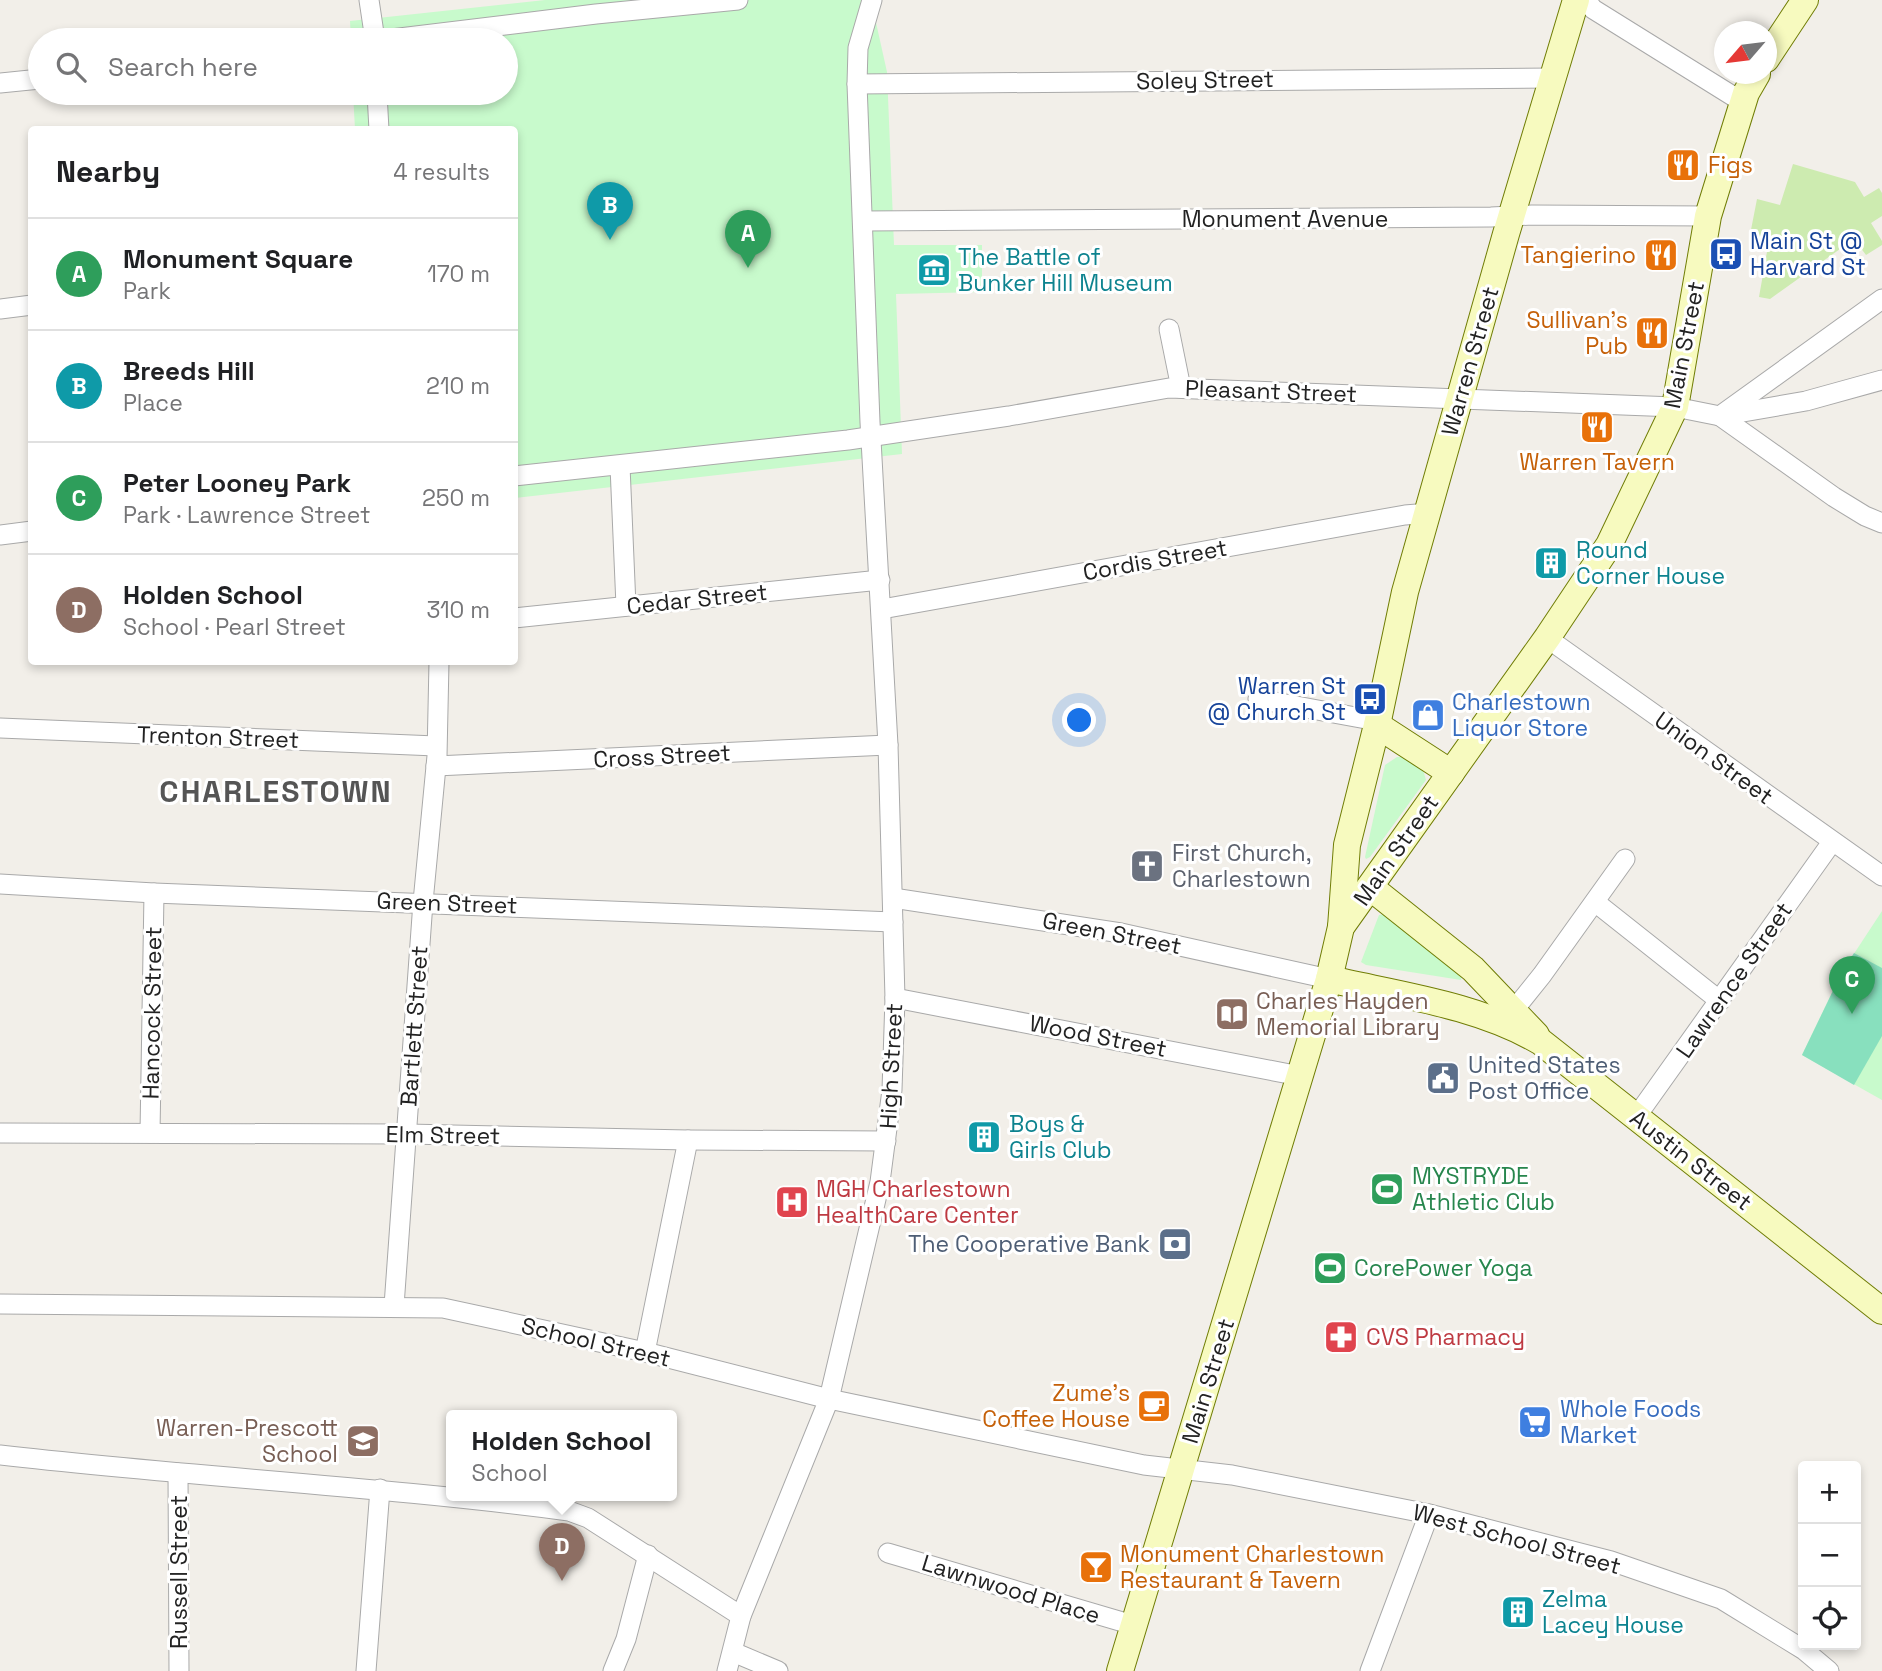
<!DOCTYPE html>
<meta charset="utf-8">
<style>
body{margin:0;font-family:"Space Grotesk",sans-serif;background:#f2f2f2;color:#202124}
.controls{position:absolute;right:21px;bottom:21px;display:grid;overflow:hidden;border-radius:7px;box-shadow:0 4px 10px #0003}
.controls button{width:63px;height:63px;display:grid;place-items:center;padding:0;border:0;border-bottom:2px solid #e0e0e0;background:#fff;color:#202124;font:35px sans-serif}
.compass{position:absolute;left:1714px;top:21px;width:63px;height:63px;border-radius:50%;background:#fff;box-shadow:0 4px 10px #0003;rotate:242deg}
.you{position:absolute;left:1080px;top:721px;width:24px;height:24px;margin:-18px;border:5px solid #fff;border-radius:50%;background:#1a73e8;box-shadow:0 0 0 10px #1a73e833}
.badge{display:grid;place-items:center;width:46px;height:46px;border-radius:50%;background:#d40000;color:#fff;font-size:23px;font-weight:700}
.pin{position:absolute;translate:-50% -58px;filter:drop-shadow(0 2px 4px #0008)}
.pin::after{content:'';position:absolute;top:37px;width:24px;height:21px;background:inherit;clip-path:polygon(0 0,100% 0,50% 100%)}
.popup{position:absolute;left:446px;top:1410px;width:231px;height:91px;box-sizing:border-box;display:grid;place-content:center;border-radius:7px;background:#fff;filter:drop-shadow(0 2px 5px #0005);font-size:23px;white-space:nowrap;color:#757577}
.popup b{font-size:26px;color:#202124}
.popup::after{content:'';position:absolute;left:50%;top:100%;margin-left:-14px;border:14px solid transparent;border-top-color:#fff}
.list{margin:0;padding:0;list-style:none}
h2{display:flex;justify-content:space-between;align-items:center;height:91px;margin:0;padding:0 28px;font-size:30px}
h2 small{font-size:23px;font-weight:400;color:#757577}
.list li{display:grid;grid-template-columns:46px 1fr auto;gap:21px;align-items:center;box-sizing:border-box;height:112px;padding:0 28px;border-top:2px solid #e0e0e0}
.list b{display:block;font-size:26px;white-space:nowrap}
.list p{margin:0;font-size:23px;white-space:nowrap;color:#757577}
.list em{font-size:23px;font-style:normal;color:#757577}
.icon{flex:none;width:38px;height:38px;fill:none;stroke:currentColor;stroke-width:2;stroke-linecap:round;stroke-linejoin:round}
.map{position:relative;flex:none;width:1882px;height:1671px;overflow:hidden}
.search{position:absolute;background:#fff;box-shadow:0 4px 10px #0003;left:28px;top:28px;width:490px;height:77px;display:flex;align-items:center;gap:18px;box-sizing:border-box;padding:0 24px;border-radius:38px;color:#757577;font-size:26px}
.panel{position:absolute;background:#fff;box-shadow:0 4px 10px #0003;left:28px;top:126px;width:490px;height:539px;border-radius:7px}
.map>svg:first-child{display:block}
.grass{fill:#cdebb0}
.park{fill:#c8facc}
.pitch{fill:#88e0be}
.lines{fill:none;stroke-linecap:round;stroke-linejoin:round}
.street-casing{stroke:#a9a9a9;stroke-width:21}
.secondary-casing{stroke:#707d05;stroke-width:28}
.street{stroke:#fff;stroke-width:19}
.secondary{stroke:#f7fabf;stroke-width:26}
.labels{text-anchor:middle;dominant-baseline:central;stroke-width:6;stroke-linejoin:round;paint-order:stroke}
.street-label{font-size:23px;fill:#222;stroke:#fff}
.food-label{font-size:23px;fill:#c56008;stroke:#fff;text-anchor:end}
.transit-label{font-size:23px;fill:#164399;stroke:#fff;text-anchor:start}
.culture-label{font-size:23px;fill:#0d838f;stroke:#fff;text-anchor:start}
.shop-label{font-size:23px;fill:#366cbe;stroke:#fff;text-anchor:start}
.worship-label{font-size:23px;fill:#5b616d;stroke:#fff;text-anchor:start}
.education-label{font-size:23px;fill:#785e54;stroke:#fff;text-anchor:start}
.service-label{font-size:23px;fill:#4e5e75;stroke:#fff;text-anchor:start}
.leisure-label{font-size:23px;fill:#27864d;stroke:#fff;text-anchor:start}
.health-label{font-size:23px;fill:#be3a42;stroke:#fff;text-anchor:start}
.district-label{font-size:30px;font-weight:bold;letter-spacing:2px;fill:#555;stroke:#fff}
</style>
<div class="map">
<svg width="1882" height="1671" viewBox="0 0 1882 1671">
<rect width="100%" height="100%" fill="#f2efe9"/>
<path class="grass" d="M1793,164l62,18 9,15 15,-9 3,5v23l-11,7 11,18v4l-16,10 -12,-16 -84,60 -11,-2 9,-51 -19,-6 8,-41 23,6z"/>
<g class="park">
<path d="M545,0h326l16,72 7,173h88v47l-86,2 6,160 -387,44 -1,-368 -159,-1 -2,-36h153v-53h-155l-1,-19z"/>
<path d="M1397,757h5l21,13 3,10 -56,77 -4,2 -1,-2 20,-92z"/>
<path d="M1882,911v189l-80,-45 40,-83z"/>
<path d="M1386,914l76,62 -1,4 -95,-15 -5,-3 18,-47z"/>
</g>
<path class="pitch" d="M1854,953l28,15v68l-28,49 -52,-30 40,-83z"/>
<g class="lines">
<g class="street-casing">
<g id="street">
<path d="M369,0l6,40"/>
<path d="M1586,0l7,9 151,94"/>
<path d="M383,40l213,-26 142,-14"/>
<path d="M0,83l40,-4"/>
<path d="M857,84l696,-6"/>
<path d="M377,93l2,37"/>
<path d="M863,221l628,-4 41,-2 176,1"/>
<path d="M0,309l32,-4"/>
<path d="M1169,329l12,59"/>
<path d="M1724,413l158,-114"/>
<path d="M1720,416l114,81 31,19 17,7"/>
<path d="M620,466l6,140"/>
<path d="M514,476l334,-36 161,-24 160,-28 506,19 45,9 86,-15 76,-21"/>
<path d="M0,535l32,-4"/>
<path d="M882,609l523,-94 24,-2"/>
<path d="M514,618l366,-38"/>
<path d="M1547,638l335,238"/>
<path d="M1258,699l119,22"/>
<path d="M0,728l436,18"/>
<path d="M436,766l452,-21"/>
<path d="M0,884l154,9 739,29"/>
<path d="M893,898l228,35 208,46"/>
<path d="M1595,902l125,99"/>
<path d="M895,998l405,78"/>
<path d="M1505,1021l37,-46 83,-116"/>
<path d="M1636,1117l196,-275"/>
<path d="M0,1133l407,1 281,6 198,1"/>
<path d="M150,1133l4,-240"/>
<path d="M0,1304l443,4 202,44 184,47 315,66 88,10 197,39 182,47 110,38 83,51 25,21"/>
<path d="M394,1306l29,-404 14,-146 2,-94"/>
<path d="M645,1352l43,-212"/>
<path d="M0,1455c189,22 380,31 569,56l19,7 153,98"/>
<path d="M178,1473l1,198"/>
<path d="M888,1553l245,72"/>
<path d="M733,1652l45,19"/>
<path d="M366,1671l14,-182"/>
<path d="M613,1671l13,-32 22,-84"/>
<path d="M727,1671l14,-55 88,-217 51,-217 12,-92 3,-92 -7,-253 -18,-323 -13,-338 1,-36 14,-48"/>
<path d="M1370,1671l59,-157"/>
</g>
</g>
<g class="secondary-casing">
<g id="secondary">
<path d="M1766,59l39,-59"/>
<path d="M1377,725l74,48"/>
<path d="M1370,887l103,82 63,66"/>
<path d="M1341,927l6,-82 30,-120 28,-133 101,-358 70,-234"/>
<path d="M1329,979c70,16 149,26 212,63l341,269"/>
<path d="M1120,1671l209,-692 12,-52 206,-289 62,-93 66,-138 33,-191 38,-123 11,-19"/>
</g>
</g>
<use href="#street" class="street"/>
<use href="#secondary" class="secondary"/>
</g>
<defs>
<g id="restaurant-square" transform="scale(1.75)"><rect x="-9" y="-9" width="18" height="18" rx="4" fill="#e8710a" stroke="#fff"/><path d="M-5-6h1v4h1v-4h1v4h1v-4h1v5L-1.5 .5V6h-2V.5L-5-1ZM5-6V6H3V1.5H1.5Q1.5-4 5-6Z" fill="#fff"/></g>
<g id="bus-square" transform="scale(1.75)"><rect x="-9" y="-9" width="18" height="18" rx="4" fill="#1a4fb4" stroke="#fff"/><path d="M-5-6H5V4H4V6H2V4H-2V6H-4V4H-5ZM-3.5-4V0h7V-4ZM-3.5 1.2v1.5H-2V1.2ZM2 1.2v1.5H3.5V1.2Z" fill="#fff"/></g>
<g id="museum-square" transform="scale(1.75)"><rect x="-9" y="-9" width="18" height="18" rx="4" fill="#0f9aa8" stroke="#fff"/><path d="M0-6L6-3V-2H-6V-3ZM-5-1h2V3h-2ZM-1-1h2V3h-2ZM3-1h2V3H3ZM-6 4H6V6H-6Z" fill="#fff"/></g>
<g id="building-square" transform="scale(1.75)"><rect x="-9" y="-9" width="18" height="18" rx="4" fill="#0f9aa8" stroke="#fff"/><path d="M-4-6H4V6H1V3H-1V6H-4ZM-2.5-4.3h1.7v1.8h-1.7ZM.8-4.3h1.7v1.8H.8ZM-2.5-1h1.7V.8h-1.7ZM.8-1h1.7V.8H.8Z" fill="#fff"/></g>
<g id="shop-square" transform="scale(1.75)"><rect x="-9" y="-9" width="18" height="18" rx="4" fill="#3f7fe0" stroke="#fff"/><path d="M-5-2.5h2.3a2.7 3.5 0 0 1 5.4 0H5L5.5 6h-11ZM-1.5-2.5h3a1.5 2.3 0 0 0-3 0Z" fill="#fff"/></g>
<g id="church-square" transform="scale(1.75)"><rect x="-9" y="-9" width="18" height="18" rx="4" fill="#6b7280" stroke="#fff"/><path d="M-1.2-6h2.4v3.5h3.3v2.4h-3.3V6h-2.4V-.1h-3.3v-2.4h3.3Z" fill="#fff"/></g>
<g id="library-square" transform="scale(1.75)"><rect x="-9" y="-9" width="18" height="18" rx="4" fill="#8d6e63" stroke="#fff"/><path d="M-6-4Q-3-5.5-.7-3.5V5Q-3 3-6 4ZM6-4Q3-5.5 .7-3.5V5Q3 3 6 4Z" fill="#fff"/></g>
<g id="civic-square" transform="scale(1.75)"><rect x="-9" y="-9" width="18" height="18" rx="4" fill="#5c6f8a" stroke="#fff"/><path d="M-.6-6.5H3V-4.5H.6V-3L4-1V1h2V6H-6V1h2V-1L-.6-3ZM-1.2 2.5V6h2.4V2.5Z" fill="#fff"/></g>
<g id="stadium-square" transform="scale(1.75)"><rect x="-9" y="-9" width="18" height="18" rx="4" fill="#2e9e5b" stroke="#fff"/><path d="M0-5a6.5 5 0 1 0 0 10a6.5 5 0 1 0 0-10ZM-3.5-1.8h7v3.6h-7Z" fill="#fff"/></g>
<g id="hospital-square" transform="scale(1.75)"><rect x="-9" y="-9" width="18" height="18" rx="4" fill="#e0444e" stroke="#fff"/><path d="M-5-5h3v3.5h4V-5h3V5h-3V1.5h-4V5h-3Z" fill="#fff"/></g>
<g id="bank-square" transform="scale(1.75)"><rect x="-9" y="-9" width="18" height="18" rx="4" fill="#5c6f8a" stroke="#fff"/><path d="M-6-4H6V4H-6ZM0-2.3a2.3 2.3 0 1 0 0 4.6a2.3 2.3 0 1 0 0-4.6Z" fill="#fff"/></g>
<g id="pharmacy-square" transform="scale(1.75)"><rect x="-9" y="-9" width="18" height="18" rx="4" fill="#e0444e" stroke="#fff"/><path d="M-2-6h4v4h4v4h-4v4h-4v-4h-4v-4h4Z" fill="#fff"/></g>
<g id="cafe-square" transform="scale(1.75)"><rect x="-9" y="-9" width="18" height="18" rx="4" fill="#e8710a" stroke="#fff"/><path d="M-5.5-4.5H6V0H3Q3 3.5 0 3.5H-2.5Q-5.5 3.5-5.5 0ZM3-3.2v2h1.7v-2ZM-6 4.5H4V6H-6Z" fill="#fff"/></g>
<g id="supermarket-square" transform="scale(1.75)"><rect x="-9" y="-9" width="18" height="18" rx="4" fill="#3f7fe0" stroke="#fff"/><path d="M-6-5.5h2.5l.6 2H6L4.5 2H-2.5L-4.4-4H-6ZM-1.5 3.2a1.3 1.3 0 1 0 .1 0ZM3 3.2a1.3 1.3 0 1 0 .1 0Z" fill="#fff"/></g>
<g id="school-square" transform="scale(1.75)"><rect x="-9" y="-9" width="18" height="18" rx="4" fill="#8d6e63" stroke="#fff"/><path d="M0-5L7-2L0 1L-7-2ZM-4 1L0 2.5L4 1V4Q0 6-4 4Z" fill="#fff"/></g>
<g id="bar-square" transform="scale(1.75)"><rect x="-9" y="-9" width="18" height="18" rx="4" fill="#e8710a" stroke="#fff"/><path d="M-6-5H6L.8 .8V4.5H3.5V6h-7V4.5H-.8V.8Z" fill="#fff"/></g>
</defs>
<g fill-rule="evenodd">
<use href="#restaurant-square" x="1683" y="165"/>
<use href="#bus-square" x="1726" y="254"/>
<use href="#restaurant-square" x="1661" y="255"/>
<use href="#museum-square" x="934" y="270"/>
<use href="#restaurant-square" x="1652" y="333"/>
<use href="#restaurant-square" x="1597" y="427"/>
<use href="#building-square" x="1551" y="563"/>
<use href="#bus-square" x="1370" y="699"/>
<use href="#shop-square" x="1428" y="715"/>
<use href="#church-square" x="1147" y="866"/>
<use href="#library-square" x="1232" y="1014"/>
<use href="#civic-square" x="1443" y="1078"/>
<use href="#building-square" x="984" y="1137"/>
<use href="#stadium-square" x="1387" y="1189"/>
<use href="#hospital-square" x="792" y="1202"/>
<use href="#bank-square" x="1175" y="1244"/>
<use href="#stadium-square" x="1330" y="1268"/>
<use href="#pharmacy-square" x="1341" y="1337"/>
<use href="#cafe-square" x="1154" y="1406"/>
<use href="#supermarket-square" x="1535" y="1422"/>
<use href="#school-square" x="363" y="1441"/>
<use href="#bar-square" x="1096" y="1567"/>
<use href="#building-square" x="1518" y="1612"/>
</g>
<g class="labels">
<g class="street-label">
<text transform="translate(1205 80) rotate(-1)">Soley Street</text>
<text x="1285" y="219">Monument Avenue</text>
<text transform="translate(1684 345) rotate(-79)">Main Street</text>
<text transform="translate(1470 361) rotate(-74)">Warren Street</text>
<text transform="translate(1271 391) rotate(2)">Pleasant Street</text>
<text transform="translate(1155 560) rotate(-10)">Cordis Street</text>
<text transform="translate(697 599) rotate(-6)">Cedar Street</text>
<text transform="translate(218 737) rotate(2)">Trenton Street</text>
<text transform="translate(662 756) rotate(-3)">Cross Street</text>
<text transform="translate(1714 758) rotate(36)">Union Street</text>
<text transform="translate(1396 850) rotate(-55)">Main Street</text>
<text transform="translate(447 903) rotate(2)">Green Street</text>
<text transform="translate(1112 933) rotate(11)">Green Street</text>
<text transform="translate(1734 980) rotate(-55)">Lawrence Street</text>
<text transform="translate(152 1013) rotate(-89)">Hancock Street</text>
<text transform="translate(414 1026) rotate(-86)">Bartlett Street</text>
<text transform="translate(1098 1036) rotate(11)">Wood Street</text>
<text transform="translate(891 1066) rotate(-87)">High Street</text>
<text transform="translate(443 1135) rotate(1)">Elm Street</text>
<text transform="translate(1691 1160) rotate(38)">Austin Street</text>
<text transform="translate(596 1342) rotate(13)">School Street</text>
<text transform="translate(1208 1381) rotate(-73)">Main Street</text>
<text transform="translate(1517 1539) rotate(15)">West School Street</text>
<text transform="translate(179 1572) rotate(-90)">Russell Street</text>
<text transform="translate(1011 1589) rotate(17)">Lawnwood Place</text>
</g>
<g class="food-label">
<text x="1708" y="165" text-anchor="start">Figs</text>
<text x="1636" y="255">Tangierino</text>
<text x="1628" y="320">Sullivan's<tspan x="1628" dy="26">Pub</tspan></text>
<text x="1597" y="462" text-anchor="middle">Warren Tavern</text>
<text x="1130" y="1393">Zume's<tspan x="1130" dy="26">Coffee House</tspan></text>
<text x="1120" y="1554" text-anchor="start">Monument Charlestown<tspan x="1120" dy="26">Restaurant &amp; Tavern</tspan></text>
</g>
<g class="transit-label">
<text x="1750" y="241">Main St @<tspan x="1750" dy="26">Harvard St</tspan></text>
<text x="1346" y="686" text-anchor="end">Warren St<tspan x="1346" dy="26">@ Church St</tspan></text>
</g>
<g class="culture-label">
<text x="958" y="257">The Battle of<tspan x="958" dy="26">Bunker Hill Museum</tspan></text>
<text x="1576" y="550">Round<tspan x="1576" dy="26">Corner House</tspan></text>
<text x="1009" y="1124">Boys &amp;<tspan x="1009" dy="26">Girls Club</tspan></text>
<text x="1542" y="1599">Zelma<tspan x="1542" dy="26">Lacey House</tspan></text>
</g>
<g class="shop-label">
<text x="1452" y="702">Charlestown<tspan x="1452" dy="26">Liquor Store</tspan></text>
<text x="1560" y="1409">Whole Foods<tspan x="1560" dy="26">Market</tspan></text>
</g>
<g class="worship-label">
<text x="1172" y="853">First Church,<tspan x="1172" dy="26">Charlestown</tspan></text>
</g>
<g class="education-label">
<text x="1256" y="1001">Charles Hayden<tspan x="1256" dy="26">Memorial Library</tspan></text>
<text x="338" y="1428" text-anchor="end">Warren-Prescott<tspan x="338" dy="26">School</tspan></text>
</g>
<g class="service-label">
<text x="1468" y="1065">United States<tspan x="1468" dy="26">Post Office</tspan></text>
<text x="1150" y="1244" text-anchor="end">The Cooperative Bank</text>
</g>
<g class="leisure-label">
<text x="1412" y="1176">MYSTRYDE<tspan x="1412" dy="26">Athletic Club</tspan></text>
<text x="1354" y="1268">CorePower Yoga</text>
</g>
<g class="health-label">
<text x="816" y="1189">MGH Charlestown<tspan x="816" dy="26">HealthCare Center</tspan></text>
<text x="1366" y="1337">CVS Pharmacy</text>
</g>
<g class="district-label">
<text x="276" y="791">CHARLESTOWN</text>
</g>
</g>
</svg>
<div class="controls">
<button>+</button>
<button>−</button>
<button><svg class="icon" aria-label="locate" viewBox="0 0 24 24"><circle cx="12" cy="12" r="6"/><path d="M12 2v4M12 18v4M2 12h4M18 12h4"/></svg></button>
</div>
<svg class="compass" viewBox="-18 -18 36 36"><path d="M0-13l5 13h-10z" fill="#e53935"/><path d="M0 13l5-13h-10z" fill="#757577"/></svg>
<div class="you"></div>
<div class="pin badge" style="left:748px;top:268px;background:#2e9e5b">A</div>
<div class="pin badge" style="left:610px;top:240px;background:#0f9aa8">B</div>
<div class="pin badge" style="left:1852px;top:1014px;background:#2e9e5b">C</div>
<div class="pin badge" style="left:562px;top:1581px;background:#8d6e63">D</div>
<div class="popup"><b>Holden School</b>School</div>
<div class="search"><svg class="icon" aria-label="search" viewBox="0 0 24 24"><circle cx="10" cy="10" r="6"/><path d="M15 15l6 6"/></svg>Search here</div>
<section class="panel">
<h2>Nearby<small>4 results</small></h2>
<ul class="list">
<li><span class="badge" style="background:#2e9e5b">A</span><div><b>Monument Square</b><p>Park</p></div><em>170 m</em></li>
<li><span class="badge" style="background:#0f9aa8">B</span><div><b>Breeds Hill</b><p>Place</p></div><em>210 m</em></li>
<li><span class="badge" style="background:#2e9e5b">C</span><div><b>Peter Looney Park</b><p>Park · Lawrence Street</p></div><em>250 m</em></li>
<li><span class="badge" style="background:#8d6e63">D</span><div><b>Holden School</b><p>School · Pearl Street</p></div><em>310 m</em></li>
</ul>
</section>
</div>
